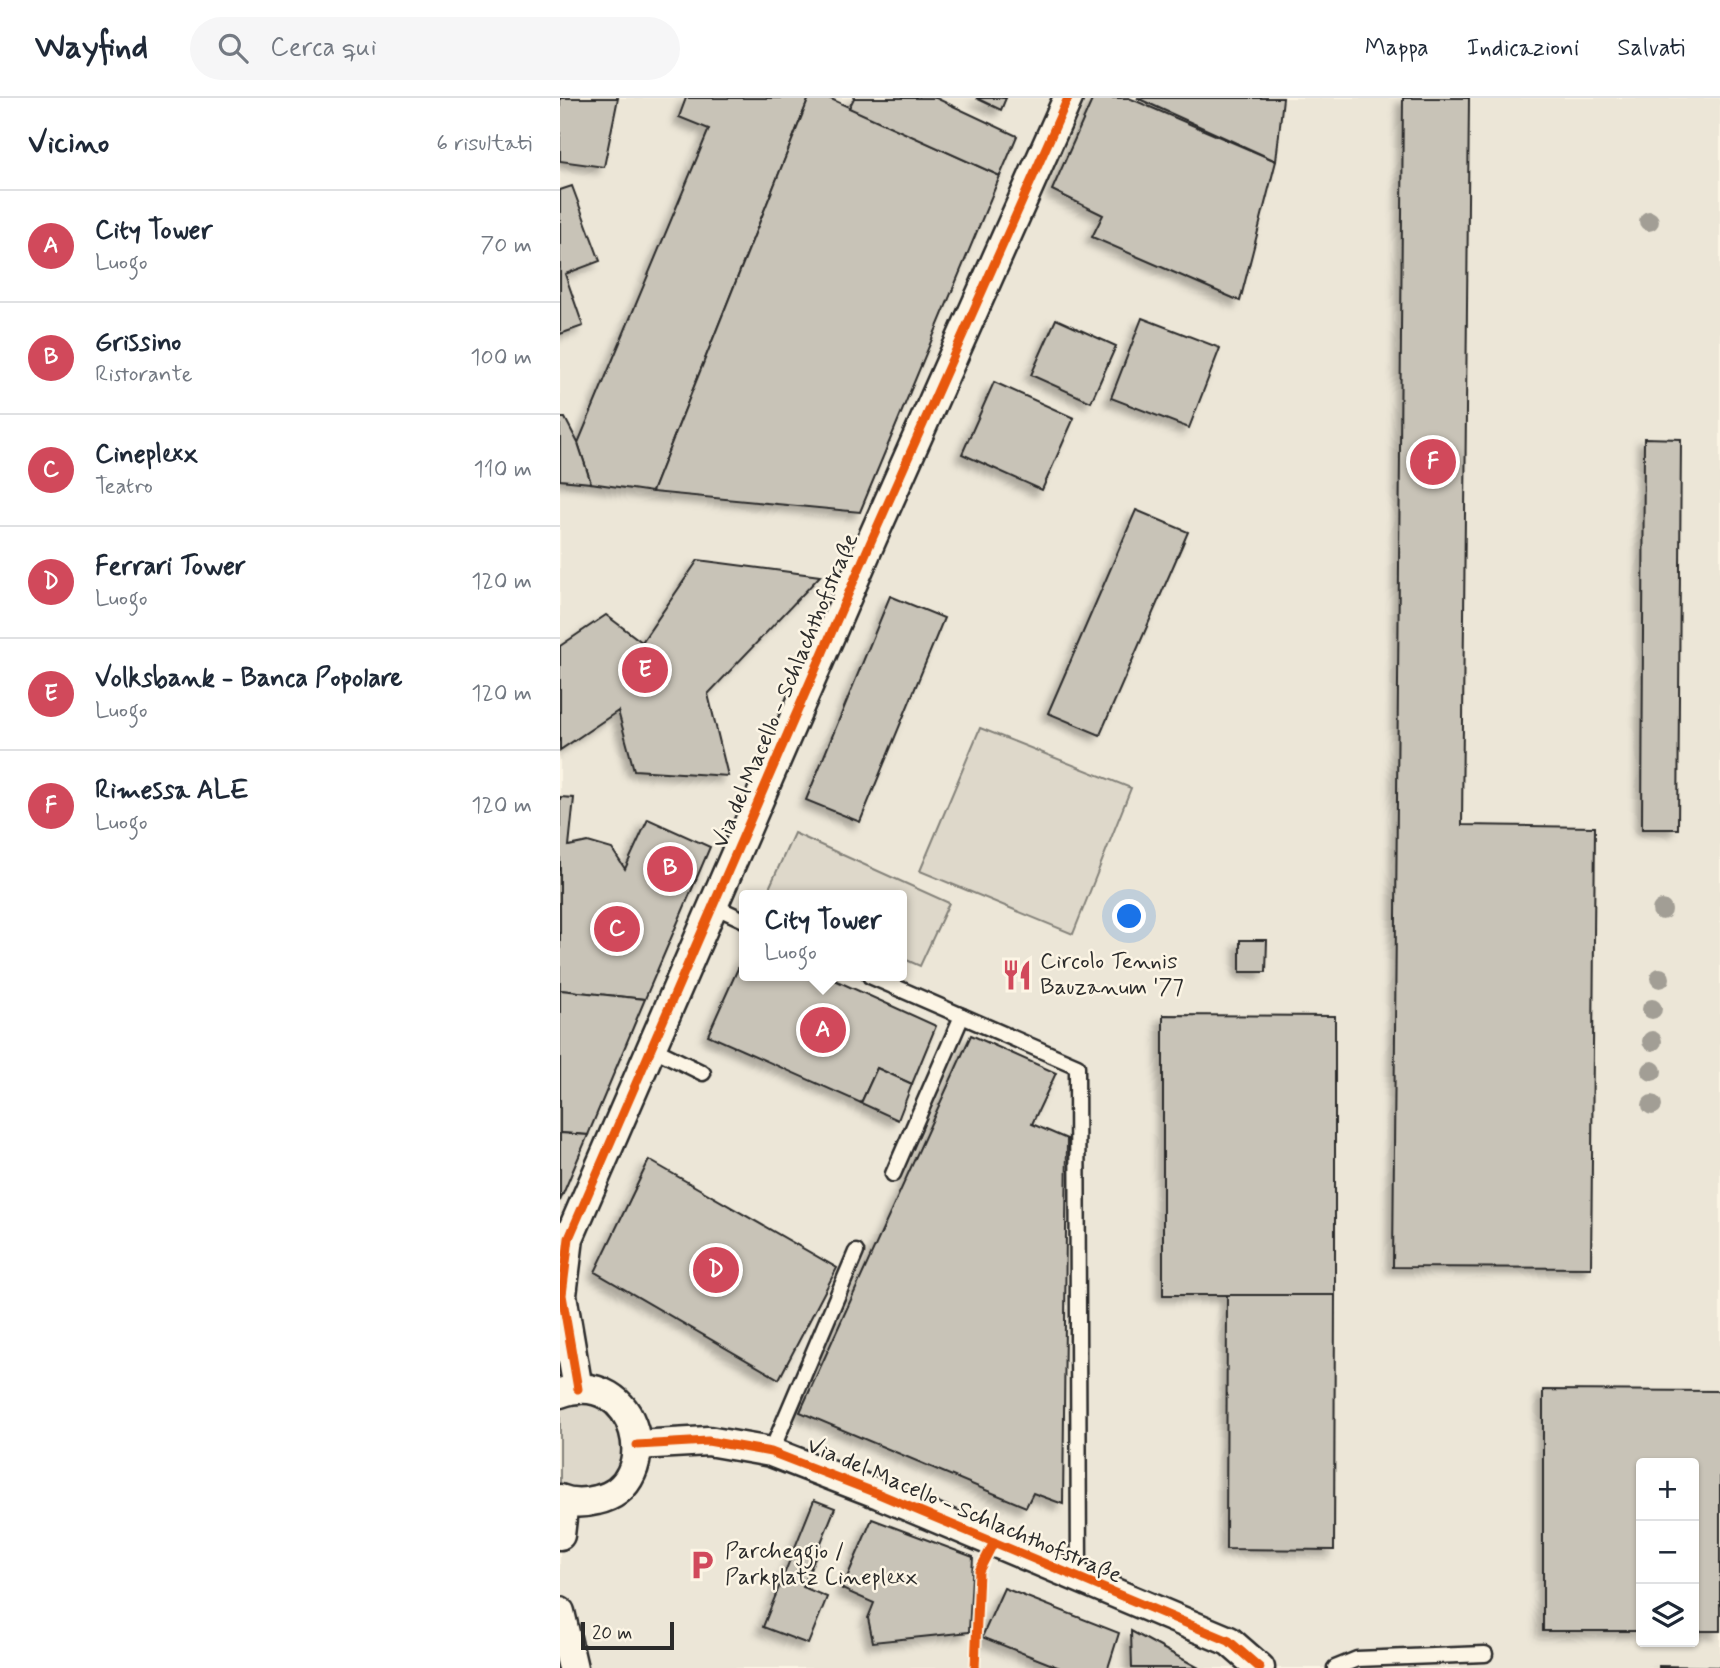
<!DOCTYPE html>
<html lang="it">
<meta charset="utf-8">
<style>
body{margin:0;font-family:Mynerve,sans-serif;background:#f6f6f7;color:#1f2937}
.controls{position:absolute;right:21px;bottom:21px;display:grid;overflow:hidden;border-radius:7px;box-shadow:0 2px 5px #0004}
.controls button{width:63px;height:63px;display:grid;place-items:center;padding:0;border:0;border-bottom:2px solid #e0e1e3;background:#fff;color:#1f2937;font:35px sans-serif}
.scale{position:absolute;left:21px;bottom:18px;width:93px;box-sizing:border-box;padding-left:7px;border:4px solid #2b2b2b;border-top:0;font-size:19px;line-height:24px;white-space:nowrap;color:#2b2b2b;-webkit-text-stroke:5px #fcf5e5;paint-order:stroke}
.you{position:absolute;left:570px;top:819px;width:24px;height:24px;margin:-18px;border:5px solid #fff;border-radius:50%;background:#1a73e8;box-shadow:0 0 0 10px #1a73e833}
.badge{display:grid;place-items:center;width:46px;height:46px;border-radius:50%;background:#d1495b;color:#fff;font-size:23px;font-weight:700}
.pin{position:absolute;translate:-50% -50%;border:4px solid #fff;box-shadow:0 2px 7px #0006}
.popup{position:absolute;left:179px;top:792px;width:168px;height:91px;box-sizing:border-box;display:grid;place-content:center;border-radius:7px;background:#fff;filter:drop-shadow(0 2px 5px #0005);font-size:23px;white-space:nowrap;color:#747a83}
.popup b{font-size:26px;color:#1f2937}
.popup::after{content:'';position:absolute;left:50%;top:100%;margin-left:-14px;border:14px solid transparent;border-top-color:#fff}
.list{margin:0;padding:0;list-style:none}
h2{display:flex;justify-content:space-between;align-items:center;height:91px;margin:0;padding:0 28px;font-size:30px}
h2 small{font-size:23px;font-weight:400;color:#747a83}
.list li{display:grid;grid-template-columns:46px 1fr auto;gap:21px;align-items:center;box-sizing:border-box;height:112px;padding:0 28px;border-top:2px solid #e0e1e3}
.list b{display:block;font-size:26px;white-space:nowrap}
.list p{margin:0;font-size:23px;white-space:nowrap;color:#747a83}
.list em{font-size:23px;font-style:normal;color:#747a83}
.icon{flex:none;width:38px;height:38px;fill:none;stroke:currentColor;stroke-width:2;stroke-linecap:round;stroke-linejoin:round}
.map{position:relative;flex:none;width:1160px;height:1570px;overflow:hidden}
header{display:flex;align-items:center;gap:42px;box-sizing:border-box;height:98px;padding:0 35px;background:#fff;border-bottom:2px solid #e0e1e3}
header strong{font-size:33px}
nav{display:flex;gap:38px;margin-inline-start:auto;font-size:24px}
.search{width:490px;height:63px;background:#f6f6f7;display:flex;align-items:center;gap:18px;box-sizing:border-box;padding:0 24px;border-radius:38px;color:#747a83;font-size:26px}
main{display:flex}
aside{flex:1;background:#fff}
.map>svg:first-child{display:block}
.built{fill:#ece6d7;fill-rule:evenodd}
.green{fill:#ded8ca;stroke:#84827a;stroke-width:2}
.building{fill:#c8c3b7;stroke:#2b2b2b;stroke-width:2;filter:url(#shadow)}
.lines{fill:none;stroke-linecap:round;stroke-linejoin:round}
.lane-casing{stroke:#2b2b2b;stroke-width:19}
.street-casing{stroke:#2b2b2b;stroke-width:33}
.lane{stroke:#fcf5e5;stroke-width:14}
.street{stroke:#fcf5e5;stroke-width:28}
.cycleway-casing{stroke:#fcf5e5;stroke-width:13}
.cycleway{stroke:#e8590c;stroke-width:9}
.tree{fill:#a29e95}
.labels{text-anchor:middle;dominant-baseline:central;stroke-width:5;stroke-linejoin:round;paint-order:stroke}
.street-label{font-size:23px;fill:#2b2b2b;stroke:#fcf5e5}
.poi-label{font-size:23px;fill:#2b2b2b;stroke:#fcf5e5;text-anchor:start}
</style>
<header>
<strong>Wayfind</strong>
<div class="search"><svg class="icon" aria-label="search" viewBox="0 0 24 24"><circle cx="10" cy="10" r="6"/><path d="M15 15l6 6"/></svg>Cerca qui</div>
<nav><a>Mappa</a><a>Indicazioni</a><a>Salvati</a></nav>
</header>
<main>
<aside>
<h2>Vicino<small>6 risultati</small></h2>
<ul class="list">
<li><span class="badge">A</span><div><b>City Tower</b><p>Luogo</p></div><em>70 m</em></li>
<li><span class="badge">B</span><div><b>Grissino</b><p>Ristorante</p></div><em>100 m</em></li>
<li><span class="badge">C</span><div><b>Cineplexx</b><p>Teatro</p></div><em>110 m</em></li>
<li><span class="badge">D</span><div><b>Ferrari Tower</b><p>Luogo</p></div><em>120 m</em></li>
<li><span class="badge">E</span><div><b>Volksbank - Banca Popolare</b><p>Luogo</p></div><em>120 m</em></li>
<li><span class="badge">F</span><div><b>Rimessa ALE</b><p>Luogo</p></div><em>120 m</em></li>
</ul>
</aside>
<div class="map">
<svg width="1160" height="1570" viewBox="0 0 1160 1570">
<defs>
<filter id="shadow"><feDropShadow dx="-6" dy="6" stdDeviation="3.5" flood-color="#0004"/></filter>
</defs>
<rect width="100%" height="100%" fill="#fcf5e5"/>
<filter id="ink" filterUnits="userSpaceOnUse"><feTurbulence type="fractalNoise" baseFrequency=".0143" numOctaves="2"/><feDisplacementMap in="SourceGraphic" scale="14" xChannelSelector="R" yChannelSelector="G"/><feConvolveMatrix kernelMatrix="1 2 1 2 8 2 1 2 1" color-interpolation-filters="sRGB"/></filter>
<g filter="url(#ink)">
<path class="built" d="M0,0h1160v1570h-1160zM184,797h158v81h-158zM1081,1365h53v179h-53z"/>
<g class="green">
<path d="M420,630l151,60 -58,146 -153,-63z"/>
<path d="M234,735l155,70 -29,63 -18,-8v-63h-136z"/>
<path d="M16,1301l31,7 19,24 -7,44 -24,18 -35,-4v-84z"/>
</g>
<g class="building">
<path d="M0,0h58l-14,69 -44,-6z"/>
<path d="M126,0h123l-157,394 -61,-9 -13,-40 131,-314 -30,-12z"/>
<path d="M249,0h20l171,78 -140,336 -208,-20z"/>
<path d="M294,0h82l81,38 -17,40 -151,-68z"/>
<path d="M416,0h30l-5,12z"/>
<path d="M533,0h36l147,63 -36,140 -148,-64 11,-22 -51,-25z"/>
<path d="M577,0h146l-7,63z"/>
<path d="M843,0h66l-7,727 133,2 -4,441 -198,-1z"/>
<path d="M12,88l28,75 -35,13 18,52 -23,8v-144z"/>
<path d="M582,220l78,30 -31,80 -78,-30z"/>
<path d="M496,221l60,27 -25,56 -60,-27z"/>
<path d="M434,284l80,36 -32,72 -80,-36z"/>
<path d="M0,320h5l13,25 13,40 -31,-3z"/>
<path d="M1084,340l37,1 -3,390h-36z"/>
<path d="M576,412l52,22 -88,203 -52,-22z"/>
<path d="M138,462l122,16 -112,118 20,82 -94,-6 -16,-59 -58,39v-104l46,-31 36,27z"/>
<path d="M330,498l54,22 -84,204 -54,-22z"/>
<path d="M0,699l14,1 -5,48 19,-4 24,7 13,20 23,-50 62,28 -65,152 -85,-9z"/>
<path d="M680,842h27l-1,32h-26z"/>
<path d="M184,857v21h82l110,50 -24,58 -35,-16 -16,35 -153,-68z"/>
<path d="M0,892l85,9 -57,136 -28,-2z"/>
<path d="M603,917l172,1v279h-172z"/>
<path d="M411,937l85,38 -24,51 35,15 -4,365 -30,-11 -7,14 -226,-95z"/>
<path d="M317,970l35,16 -14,36 -37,-17z"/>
<path d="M0,1035l28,2 -28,66z"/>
<path d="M89,1062l188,108 -58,111 -184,-107z"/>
<path d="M667,1197h108l-1,255 -108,-1z"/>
<path d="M983,1292l177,1v240h-26v-168h-53v168h-98z"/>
<path d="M254,1402l21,8 -32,79 24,10 -19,47 -45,-17z"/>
<path d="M312,1421l101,38 -4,75 -96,10 -5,-24 6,-15 -32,-14z"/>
<path d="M444,1490l115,45 -11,35h-48l-78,-31z"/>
<path d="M571,1533l68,37h-67z"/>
<path d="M1099,1568l61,1v1h-61z"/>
</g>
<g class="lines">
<g class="lane-casing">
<g id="lane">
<path d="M154,808l30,14"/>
<path d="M310,878l207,90 2,513"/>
<path d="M92,950l51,25"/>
<path d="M333,1076l69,-158"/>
<path d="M211,1354l85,-200"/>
<path d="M775,1570l22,-9 128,-5"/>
</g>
</g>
<g class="street-casing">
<g id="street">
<path d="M18,1291l-16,-94 7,-57 303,-699 196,-441"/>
<path d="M0,1295c78,-28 106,92 37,107 -12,3 -25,4 -37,-1"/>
<path d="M77,1347l71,-4 63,11 108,42 350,147 31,27"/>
<path d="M0,1437l4,-34"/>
<path d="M0,1514l13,56"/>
</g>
</g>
<use href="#lane" class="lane"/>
<use href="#street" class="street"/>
<g class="cycleway-casing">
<g id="cycleway">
<path d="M18,1291l-16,-94 7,-57 303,-699 196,-441"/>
<path d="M77,1347l71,-4 63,11 108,42 350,147 31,27"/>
<path d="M415,1570l4,-97 15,-29"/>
</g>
</g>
<use href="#cycleway" class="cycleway"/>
</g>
<g class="tree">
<circle cx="1089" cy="123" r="10"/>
<circle cx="1102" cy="812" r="10"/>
<circle cx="1100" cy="880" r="10"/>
<circle cx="1092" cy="911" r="10"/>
<circle cx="1092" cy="943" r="10"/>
<circle cx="1092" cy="973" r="10"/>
<circle cx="1092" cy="1007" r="10"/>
</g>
</g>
<defs>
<g id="restaurant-bare" transform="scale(2.415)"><path d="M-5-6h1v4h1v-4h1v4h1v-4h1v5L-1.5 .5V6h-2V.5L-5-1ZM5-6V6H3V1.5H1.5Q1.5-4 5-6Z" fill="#d1495b" stroke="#fcf5e5" stroke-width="2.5" paint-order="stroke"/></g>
<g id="parking-bare" transform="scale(2.415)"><path d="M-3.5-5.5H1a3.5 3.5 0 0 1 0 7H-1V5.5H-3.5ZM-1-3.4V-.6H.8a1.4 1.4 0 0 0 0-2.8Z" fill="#d1495b" stroke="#fcf5e5" stroke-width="2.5" paint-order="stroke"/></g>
</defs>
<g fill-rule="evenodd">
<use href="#restaurant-bare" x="457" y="877"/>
<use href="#parking-bare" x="142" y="1467"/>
</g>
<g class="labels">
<g class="street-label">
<text transform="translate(226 593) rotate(-67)">Via del Macello - Schlachthofstraße</text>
<text transform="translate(404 1413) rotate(23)">Via del Macello - Schlachthofstraße</text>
</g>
<g class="poi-label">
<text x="480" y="864">Circolo Tennis<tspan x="480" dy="26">Bauzanum '77</tspan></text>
<text x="165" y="1454">Parcheggio /<tspan x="165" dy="26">Parkplatz Cineplexx</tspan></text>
</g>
</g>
</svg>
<div class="controls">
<button>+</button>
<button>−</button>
<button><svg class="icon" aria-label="layers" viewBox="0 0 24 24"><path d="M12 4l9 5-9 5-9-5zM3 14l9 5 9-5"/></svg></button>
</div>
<div class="scale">20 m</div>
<div class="you"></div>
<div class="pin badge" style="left:263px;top:932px">A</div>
<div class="popup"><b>City Tower</b>Luogo</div>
<div class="pin badge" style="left:110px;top:771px">B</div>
<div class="pin badge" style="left:57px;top:831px">C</div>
<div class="pin badge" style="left:156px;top:1172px">D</div>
<div class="pin badge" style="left:85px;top:572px">E</div>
<div class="pin badge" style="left:873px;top:364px">F</div>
</div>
</main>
